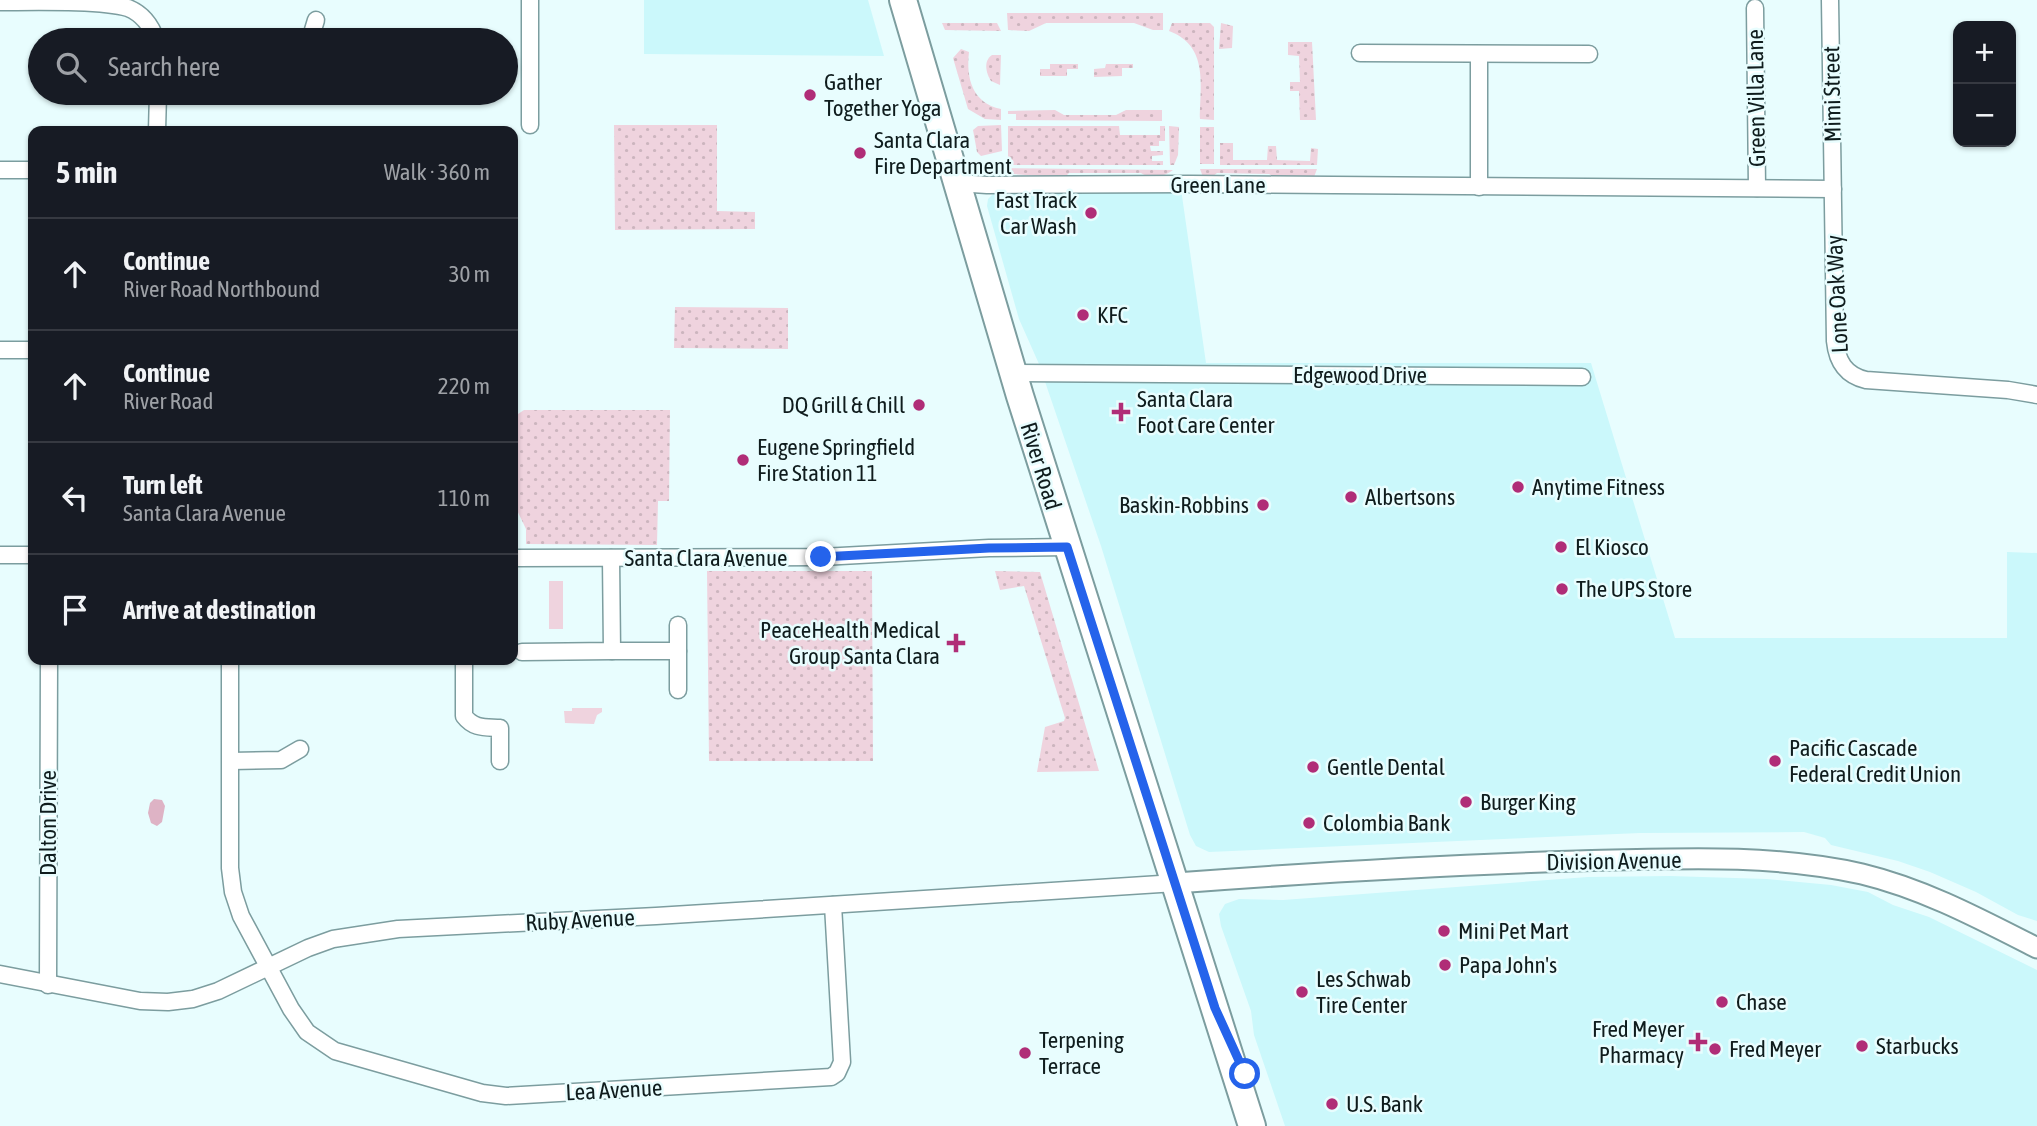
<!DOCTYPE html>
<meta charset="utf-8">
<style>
body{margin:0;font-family:"Asap Condensed",sans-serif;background:#20242c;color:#f1f3f6}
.controls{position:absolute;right:21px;top:21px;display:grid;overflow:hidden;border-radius:14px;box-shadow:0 2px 5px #0004}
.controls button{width:63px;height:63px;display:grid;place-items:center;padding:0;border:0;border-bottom:2px solid #363941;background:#171b24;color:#f1f3f6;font:35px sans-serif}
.stop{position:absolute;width:21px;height:21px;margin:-16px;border:5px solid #2563eb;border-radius:50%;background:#fff}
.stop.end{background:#2563eb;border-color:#fff;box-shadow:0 2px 7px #0008}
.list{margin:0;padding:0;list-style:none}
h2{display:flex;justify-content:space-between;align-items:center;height:91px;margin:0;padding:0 28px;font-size:30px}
h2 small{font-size:23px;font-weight:400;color:#9ea1a6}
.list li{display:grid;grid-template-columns:46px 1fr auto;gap:21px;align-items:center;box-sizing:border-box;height:112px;padding:0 28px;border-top:2px solid #363941}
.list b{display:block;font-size:26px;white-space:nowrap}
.list p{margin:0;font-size:23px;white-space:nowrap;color:#9ea1a6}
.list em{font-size:23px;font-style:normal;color:#9ea1a6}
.icon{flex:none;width:38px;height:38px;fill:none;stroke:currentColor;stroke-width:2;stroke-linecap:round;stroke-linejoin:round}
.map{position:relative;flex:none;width:2037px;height:1126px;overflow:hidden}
.search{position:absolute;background:#171b24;box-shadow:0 2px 5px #0004;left:28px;top:28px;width:490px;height:77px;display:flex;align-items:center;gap:18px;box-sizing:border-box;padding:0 24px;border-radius:38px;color:#9ea1a6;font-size:26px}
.panel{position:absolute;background:#171b24;box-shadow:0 2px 5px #0004;left:28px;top:126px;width:490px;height:539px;border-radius:14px}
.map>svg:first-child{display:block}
.built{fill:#cbf8fb}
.grass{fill:url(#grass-dots)}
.green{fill:#efd3de}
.water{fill:#deb3c5}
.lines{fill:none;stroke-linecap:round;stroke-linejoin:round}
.minor-casing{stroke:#7c9d9f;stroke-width:19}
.tertiary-casing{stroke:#7c9d9f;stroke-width:23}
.primary-casing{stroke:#7c9d9f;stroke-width:30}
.minor{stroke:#fff;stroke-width:16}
.tertiary{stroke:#fff;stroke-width:19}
.primary{stroke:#fff;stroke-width:26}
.route{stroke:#2563eb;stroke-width:9}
.poi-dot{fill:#b02d77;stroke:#e8fdfe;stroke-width:2.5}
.labels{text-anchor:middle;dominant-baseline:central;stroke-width:5;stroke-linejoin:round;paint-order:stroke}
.poi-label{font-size:23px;fill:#0f1c1d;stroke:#e8fdfe;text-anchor:start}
.street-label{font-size:23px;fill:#0f1c1d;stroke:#e8fdfe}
</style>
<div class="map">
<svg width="2037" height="1126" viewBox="0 0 2037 1126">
<defs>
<pattern id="grass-dots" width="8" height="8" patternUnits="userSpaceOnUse" patternTransform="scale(1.75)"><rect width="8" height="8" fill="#efd3de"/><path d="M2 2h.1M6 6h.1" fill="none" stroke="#ccb5be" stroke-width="1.8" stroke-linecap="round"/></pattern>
</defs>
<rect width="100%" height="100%" fill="#e8fdfe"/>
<g class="built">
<path d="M644,0h224l16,56 -240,-2z"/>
<path d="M1181,189l25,174h385l84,275h332v-86l30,1v368l-19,-6 -42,-23 -46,-20 -32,-11 -67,-16 -6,-7 -21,-6 -164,1 -431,19 -13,-6 -6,-11 -89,-289 -62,-182 -20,-45 -32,-113 1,-7 7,-7z"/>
<path d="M1670,876l97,3 64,6 37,7 25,13 36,12 108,53v156h-752l-31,-91 -3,-24 -30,-85 -2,-12 6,-10 14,-5 44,1 305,-23z"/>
</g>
<g class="grass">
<path d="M1007,13h156v17h-10l-19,-7h-88l-17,8 -21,-1z"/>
<path d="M942,23h55l4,8 -56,-1z"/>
<path d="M1172,23h38l4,4v93l-14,-1c0,-34 9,-73 -31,-88z"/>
<path d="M1221,23l12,3 -1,22 -13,1z"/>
<path d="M1288,42h24l4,78h-16l-1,-29h-9v-9h10l-1,-26 -11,-1z"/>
<path d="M961,49l8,3c-3,26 3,51 32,57v11l-16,-1 -17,-10 -15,-51z"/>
<path d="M992,55h9l-1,30 -9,-4c-5,-8 -8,-20 1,-26z"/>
<path d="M1050,64h28v5h-11v7h-27v-7h10z"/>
<path d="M1106,64h27v4h-11v8l-28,1v-8l11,-1z"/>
<path d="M1055,110l9,5h52l10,-5h36v11l-146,-1v-6h-8v-3z"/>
<path d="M614,125h103v86l38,1v17l-140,1z"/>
<path d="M1001,125l1,26 -21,5 -4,-4 -4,-22 5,-4z"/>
<path d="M1008,126h111l1,9h40v-9h5v15h-6v5h-9l1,5h12v4l-11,1v5h11v4h-155z"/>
<path d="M1169,126l10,1 -1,28 -4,10h-4z"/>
<rect x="1200" y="127" width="14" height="37"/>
<path d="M1220,143h13v17h34l1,-14h8l1,14 33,1 1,-13 7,1 -1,16h-97z"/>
<path d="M988,168l185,2c-9,7 -22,10 -32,3h-72l-4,4c-25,0 -51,-4 -77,-4z"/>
<path d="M1200,169h117l-3,8h-40l-5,-3 -52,-1 -5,4h-9z"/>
<path d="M675,307l113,1v41l-114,-1z"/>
<path d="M524,410h146l-1,91h-11l-1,44 -131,-1v-15l-12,-25 1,-88z"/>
<path d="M707,571h165l1,190h-164z"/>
<path d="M995,571l45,1 59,199 -62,1 8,-45 19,-6 1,-3 -41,-132 -24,4z"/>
</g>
<g class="green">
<rect x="549" y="581" width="14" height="48"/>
<path d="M572,708h30v4l-5,3 -3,9 -29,-1 -1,-12h8z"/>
</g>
<path class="water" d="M154,799l8,1 3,6 -3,16 -5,4 -6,-3 -3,-10 2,-10z"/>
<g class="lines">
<g class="minor-casing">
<g id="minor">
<path d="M530,0v125"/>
<path d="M1830,0l5,341c2,20 10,34 31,39l142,10 29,5"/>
<path d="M0,2c31,0 101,-2 128,6 15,6 23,17 28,32"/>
<path d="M1755,8l2,180"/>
<path d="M310,40l6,-20"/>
<path d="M1360,53l229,1"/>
<path d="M1479,54v133"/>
<path d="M157,131l1,-38"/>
<path d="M0,170h33"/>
<path d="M957,183l30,2 203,-1 643,5"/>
<path d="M0,350h33"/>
<path d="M1013,373l569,4"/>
<path d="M0,555h33"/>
<path d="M513,558l309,-1 167,-9 78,-1"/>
<path d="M678,625v26"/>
<path d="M612,651h66v39"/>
<path d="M522,652l90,-1 -1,-93"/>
<path d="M230,660v208l3,24 8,24 50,93 16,23 28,19 147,42 24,3 325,-19 6,-4 5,-11 -9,-157"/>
<path d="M464,660v56c10,13 21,11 36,12v33"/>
<path d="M231,761l50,-1 19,-11"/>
<path d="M0,974l140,27 28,1 25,-3 25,-8 90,-43 25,-9 65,-10 258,-13 520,-33"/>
<path d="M48,985l1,-325"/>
</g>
</g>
<g class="tertiary-casing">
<path id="tertiary" d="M1176,883c134,-10 267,-18 401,-22 94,-2 192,-8 285,13 62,15 118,45 175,74"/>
</g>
<g class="primary-casing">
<path id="primary" d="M903,0l117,396 232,730"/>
</g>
<use href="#minor" class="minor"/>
<use href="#tertiary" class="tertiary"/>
<use href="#primary" class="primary"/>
</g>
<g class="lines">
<path class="route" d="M821,557l168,-9 78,-1 148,461 30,66"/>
</g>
<g class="poi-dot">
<circle cx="810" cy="95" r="7"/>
<circle cx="860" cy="153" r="7"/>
<circle cx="1091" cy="213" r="7"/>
<circle cx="1083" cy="315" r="7"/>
<circle cx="919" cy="405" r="7"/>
<path d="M1117.5 401.5h7v7h7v7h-7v7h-7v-7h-7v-7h7z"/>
<circle cx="743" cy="460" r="7"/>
<circle cx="1518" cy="487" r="7"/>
<circle cx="1351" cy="497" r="7"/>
<circle cx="1263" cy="505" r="7"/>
<circle cx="1561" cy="547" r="7"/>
<circle cx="1562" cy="589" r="7"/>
<path d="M952.5 632.5h7v7h7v7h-7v7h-7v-7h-7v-7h7z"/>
<circle cx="1775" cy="761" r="7"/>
<circle cx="1313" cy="767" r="7"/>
<circle cx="1466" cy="802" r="7"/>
<circle cx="1309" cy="823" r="7"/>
<circle cx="1444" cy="931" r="7"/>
<circle cx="1445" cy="965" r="7"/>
<circle cx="1302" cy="992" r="7"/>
<circle cx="1722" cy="1002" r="7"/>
<path d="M1694.5 1031.5h7v7h7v7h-7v7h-7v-7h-7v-7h7z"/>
<circle cx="1862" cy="1046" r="7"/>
<circle cx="1715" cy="1049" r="7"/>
<circle cx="1025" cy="1053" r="7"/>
<circle cx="1332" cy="1104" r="7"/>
</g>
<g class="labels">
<g class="poi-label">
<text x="824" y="82">Gather<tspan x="824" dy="26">Together Yoga</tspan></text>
<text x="874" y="140">Santa Clara<tspan x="874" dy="26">Fire Department</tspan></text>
<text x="1077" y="200" text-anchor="end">Fast Track<tspan x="1077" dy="26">Car Wash</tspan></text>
<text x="1097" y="315">KFC</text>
<text x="1137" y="399">Santa Clara<tspan x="1137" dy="26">Foot Care Center</tspan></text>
<text x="905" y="405" text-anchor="end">DQ Grill &amp; Chill</text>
<text x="757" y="447">Eugene Springfield<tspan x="757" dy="26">Fire Station 11</tspan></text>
<text x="1532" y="487">Anytime Fitness</text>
<text x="1365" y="497">Albertsons</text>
<text x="1249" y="505" text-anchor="end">Baskin-Robbins</text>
<text x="1575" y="547">El Kiosco</text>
<text x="1576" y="589">The UPS Store</text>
<text x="940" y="630" text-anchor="end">PeaceHealth Medical<tspan x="940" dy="26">Group Santa Clara</tspan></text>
<text x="1789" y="748">Pacific Cascade<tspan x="1789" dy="26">Federal Credit Union</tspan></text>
<text x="1327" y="767">Gentle Dental</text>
<text x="1480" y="802">Burger King</text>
<text x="1323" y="823">Colombia Bank</text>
<text x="1458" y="931">Mini Pet Mart</text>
<text x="1459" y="965">Papa John's</text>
<text x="1316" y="979">Les Schwab<tspan x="1316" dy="26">Tire Center</tspan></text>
<text x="1736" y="1002">Chase</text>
<text x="1684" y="1029" text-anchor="end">Fred Meyer<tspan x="1684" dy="26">Pharmacy</tspan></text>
<text x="1039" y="1040">Terpening<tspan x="1039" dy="26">Terrace</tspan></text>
<text x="1876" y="1046">Starbucks</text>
<text x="1729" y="1049">Fred Meyer</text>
<text x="1346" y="1104">U.S. Bank</text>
</g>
<g class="street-label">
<text transform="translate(1832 94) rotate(-91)">Mimi Street</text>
<text transform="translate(1756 98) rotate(-91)">Green Villa Lane</text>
<text x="1218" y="185">Green Lane</text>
<text transform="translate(1837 294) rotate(-93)">Lone Oak Way</text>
<text x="1360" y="375">Edgewood Drive</text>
<text transform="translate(1041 466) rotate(73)">River Road</text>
<text x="706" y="558">Santa Clara Avenue</text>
<text transform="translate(48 823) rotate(-90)">Dalton Drive</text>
<text transform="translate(1614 861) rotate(-1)">Division Avenue</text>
<text transform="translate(580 920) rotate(-3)">Ruby Avenue</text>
<text transform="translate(614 1090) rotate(-3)">Lea Avenue</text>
</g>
</g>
</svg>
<div class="controls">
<button>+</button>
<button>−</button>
</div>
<div class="stop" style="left:1245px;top:1074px"></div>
<div class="stop end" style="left:821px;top:557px"></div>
<div class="search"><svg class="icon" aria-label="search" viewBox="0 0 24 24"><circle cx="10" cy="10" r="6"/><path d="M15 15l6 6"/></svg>Search here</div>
<section class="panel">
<h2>5 min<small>Walk · 360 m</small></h2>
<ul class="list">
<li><svg class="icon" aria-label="ahead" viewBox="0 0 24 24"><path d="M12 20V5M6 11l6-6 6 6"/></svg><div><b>Continue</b><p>River Road Northbound</p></div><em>30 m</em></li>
<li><svg class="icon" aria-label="ahead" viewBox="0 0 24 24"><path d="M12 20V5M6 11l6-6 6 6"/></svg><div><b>Continue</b><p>River Road</p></div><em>220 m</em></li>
<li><svg class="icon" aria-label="left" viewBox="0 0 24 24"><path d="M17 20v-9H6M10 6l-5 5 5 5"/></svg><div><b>Turn left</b><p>Santa Clara Avenue</p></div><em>110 m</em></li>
<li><svg class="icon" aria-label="arrive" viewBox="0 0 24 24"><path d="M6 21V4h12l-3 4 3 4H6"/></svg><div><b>Arrive at destination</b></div></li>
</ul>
</section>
</div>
